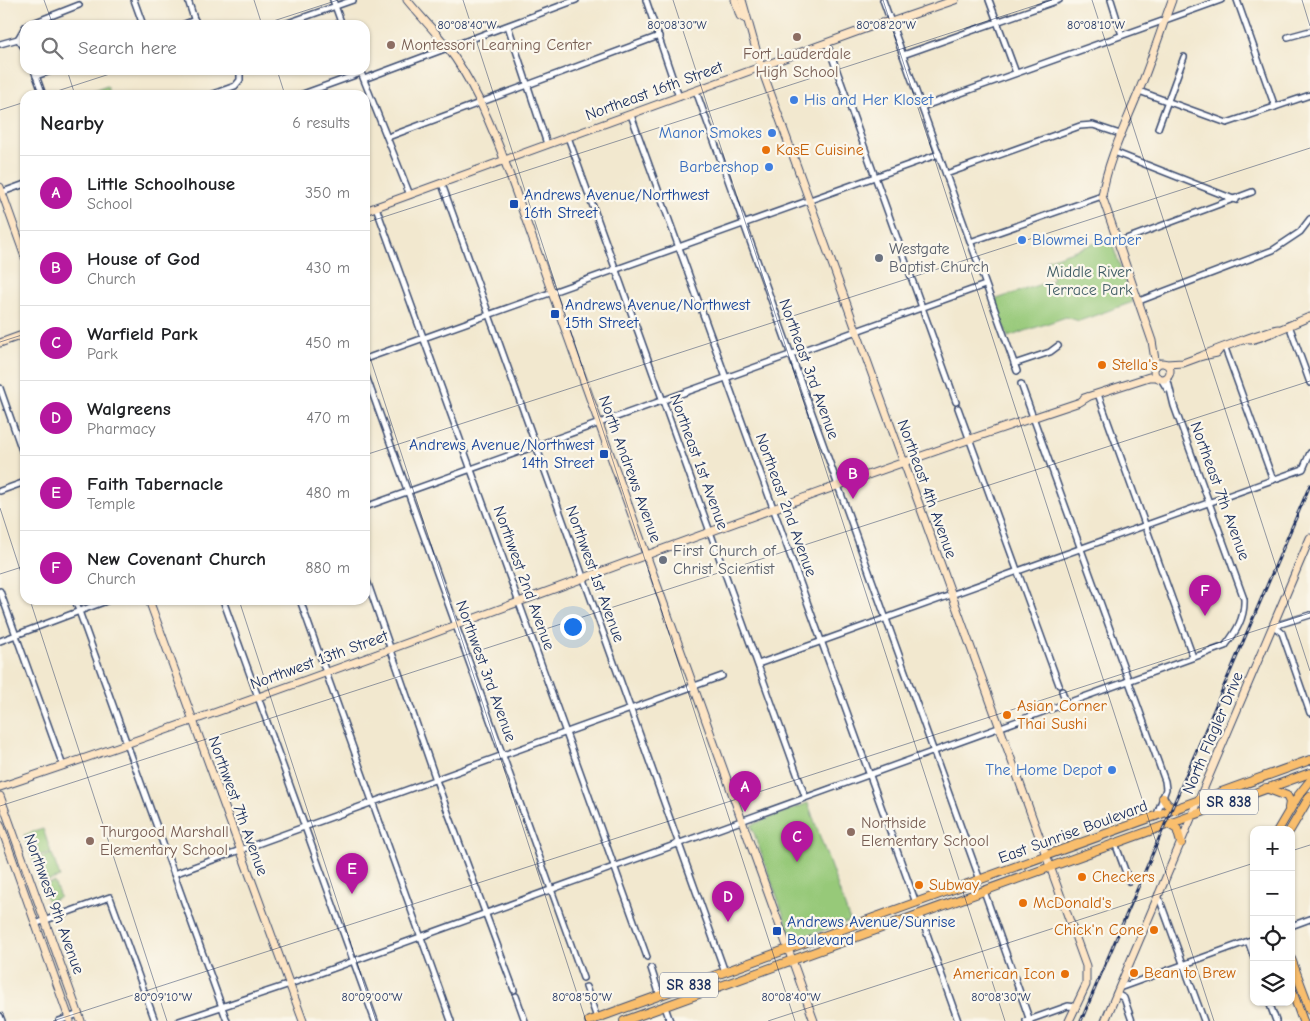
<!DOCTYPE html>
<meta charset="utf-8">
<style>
body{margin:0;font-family:"Comic Neue",sans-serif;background:#f2f2f2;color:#202124}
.controls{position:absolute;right:15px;bottom:15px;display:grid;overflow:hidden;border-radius:10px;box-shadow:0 1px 4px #0004}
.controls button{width:45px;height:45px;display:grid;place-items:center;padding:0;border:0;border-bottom:1px solid #e0e0e0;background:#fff;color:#202124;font:25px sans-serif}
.you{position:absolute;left:572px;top:626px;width:18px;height:18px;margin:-12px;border:4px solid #fff;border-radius:50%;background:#1a73e8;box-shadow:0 0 0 8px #1a73e833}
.badge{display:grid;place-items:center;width:32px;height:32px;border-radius:50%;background:#b5179e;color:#fff;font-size:16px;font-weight:700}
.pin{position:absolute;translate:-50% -41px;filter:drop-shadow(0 1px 2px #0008)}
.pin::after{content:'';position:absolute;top:26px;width:18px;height:15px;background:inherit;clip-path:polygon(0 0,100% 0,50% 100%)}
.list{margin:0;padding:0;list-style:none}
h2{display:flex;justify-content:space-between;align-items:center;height:65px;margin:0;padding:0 20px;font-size:21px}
h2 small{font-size:16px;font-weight:400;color:#757577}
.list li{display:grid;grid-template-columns:32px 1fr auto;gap:15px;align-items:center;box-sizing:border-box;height:75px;padding:0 20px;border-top:1px solid #e0e0e0}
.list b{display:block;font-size:19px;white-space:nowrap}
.list p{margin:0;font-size:16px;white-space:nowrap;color:#757577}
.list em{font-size:16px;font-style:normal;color:#757577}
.icon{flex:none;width:28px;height:28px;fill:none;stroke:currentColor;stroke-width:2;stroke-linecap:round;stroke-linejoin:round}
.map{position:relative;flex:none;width:1310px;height:1021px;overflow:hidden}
.search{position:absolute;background:#fff;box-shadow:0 1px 4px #0004;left:20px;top:20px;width:350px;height:55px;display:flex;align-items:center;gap:12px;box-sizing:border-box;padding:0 18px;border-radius:15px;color:#757577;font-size:19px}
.panel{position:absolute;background:#fff;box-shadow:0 1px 4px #0004;left:20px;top:90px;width:350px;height:515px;border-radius:15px}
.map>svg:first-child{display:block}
.green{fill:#97c979;stroke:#597c6c}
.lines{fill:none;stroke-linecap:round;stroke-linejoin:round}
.street-casing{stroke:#3b4b6f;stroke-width:8}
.secondary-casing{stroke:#3b4b6f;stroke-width:9}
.primary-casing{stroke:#3b4b6f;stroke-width:10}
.street{stroke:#fff;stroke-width:5}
.secondary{stroke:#fde5c5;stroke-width:7}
.primary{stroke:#f9be6d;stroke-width:8}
.rail-casing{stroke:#1b2f5e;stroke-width:3}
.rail{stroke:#fbf7ec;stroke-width:1;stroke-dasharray:4;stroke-linecap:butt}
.ticks{fill:none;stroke:#1b2f5e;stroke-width:1;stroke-opacity:0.45}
.education-dot{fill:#8d6e63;stroke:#fbf7ec;stroke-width:2}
.shop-dot{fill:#3f7fe0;stroke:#fbf7ec;stroke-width:2}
.food-dot{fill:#e8710a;stroke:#fbf7ec;stroke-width:2}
.transit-dot{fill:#1a4fb4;stroke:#fbf7ec;stroke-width:2}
.worship-dot{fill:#6b7280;stroke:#fbf7ec;stroke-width:2}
.labels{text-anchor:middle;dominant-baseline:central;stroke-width:4.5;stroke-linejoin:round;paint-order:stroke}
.shield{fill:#fbf7ec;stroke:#5e6b89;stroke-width:1}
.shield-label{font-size:15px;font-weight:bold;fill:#1b2f5e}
.education-label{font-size:16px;fill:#785e54;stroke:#fbf7ec;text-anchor:start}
.street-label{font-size:16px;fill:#1b2f5e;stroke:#fbf7ec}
.shop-label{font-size:16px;fill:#366cbe;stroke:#fbf7ec;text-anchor:end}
.food-label{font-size:16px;fill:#c56008;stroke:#fbf7ec;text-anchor:start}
.transit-label{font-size:16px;fill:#164399;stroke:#fbf7ec;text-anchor:start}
.worship-label{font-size:16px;fill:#5b616d;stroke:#fbf7ec;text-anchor:start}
.park-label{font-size:16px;fill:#405d66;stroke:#fbf7ec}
.ticks-label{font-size:12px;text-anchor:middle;fill:#1b2f5e;stroke:#fbf7ec;stroke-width:4.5;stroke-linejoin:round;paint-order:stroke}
</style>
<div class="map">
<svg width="1310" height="1021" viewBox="0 0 1310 1021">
<rect width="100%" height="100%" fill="#fbf7ec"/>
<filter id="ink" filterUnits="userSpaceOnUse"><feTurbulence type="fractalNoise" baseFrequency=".02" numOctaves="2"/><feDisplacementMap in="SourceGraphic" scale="10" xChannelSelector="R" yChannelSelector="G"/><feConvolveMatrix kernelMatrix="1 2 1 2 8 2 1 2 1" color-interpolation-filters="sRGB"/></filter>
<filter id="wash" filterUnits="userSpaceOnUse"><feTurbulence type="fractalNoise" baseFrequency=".0096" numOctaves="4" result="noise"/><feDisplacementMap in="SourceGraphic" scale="20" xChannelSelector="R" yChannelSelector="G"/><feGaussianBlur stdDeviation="1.12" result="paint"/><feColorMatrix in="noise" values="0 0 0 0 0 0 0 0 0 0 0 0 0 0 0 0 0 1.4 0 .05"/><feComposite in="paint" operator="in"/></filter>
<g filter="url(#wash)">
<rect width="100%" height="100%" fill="#f2e8cf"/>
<g class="green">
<path d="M107,86l4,9h-28z"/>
<path d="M1110,238l23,64 -54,19 -13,-4 -58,20 -14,-37 59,-20 -6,-20z"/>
<path d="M808,803l42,118 -57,20 -42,-116z"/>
<path d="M43,829l8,23 -19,6 -8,-23z"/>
<path d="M52,854l8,23 -19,6 -8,-23z"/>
<path d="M54,882l6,15 -12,5 -6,-16z"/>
</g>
</g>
<g filter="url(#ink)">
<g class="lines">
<g class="street-casing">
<g id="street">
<path d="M134,0l9,25"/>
<path d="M188,0l8,25"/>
<path d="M333,0l9,25"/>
<path d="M646,0l33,97"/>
<path d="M883,0l134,371"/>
<path d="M989,0l27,73"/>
<path d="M1111,0l11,35"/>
<path d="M1237,0l38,107"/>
<path d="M28,25l51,-20"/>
<path d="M182,25l13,-5"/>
<path d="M282,25l71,-25"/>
<path d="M508,26l39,118"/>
<path d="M1288,37l22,-6"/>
<path d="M18,39l7,-12"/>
<path d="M18,39l7,10"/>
<path d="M827,43l129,359"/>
<path d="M0,44l18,-5"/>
<path d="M903,55l156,-55"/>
<path d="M34,70l9,25"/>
<path d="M360,70l50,125"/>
<path d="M36,76l18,-6"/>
<path d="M364,79l212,-79"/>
<path d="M696,91l284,789"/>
<path d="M1139,91l88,32 83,-28"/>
<path d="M210,95l25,-9 5,-6v-10"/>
<path d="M300,95l61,-22"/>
<path d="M922,107l299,-107"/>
<path d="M631,115l285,788"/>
<path d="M1158,128l26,-71"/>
<path d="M388,137l271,-101"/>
<path d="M568,137l237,659"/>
<path d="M1114,152l122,48"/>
<path d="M946,174l134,-48 13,-1 27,9"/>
<path d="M442,184l283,788"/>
<path d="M0,193l25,-9"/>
<path d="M376,207l271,750"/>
<path d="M970,242l132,-46"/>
<path d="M1118,242l134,-50"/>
<path d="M1139,301l134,-51 27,-18 10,-13"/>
<path d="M1289,325l21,58"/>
<path d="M1225,348l48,132"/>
<path d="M365,359l574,-205"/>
<path d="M1014,364l36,-12 8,-6"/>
<path d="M365,373l218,605"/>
<path d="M1161,379l6,10"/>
<path d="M1021,384l144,397 1,8 -10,28"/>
<path d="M0,388l25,71"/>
<path d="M1098,394l95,263"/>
<path d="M958,408l101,277"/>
<path d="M0,491l25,-9"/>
<path d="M365,507l620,-222"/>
<path d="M365,575l71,205 78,210"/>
<path d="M0,591l63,175"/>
<path d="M75,600l152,421"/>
<path d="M223,600l152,421"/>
<path d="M300,600l151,421"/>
<path d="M1274,626l8,7 28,80"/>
<path d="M1274,626l36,-11"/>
<path d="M0,641l109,-41"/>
<path d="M758,664l545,-195 7,-16"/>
<path d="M1062,691l4,12"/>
<path d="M1115,843l14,38"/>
<path d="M174,874l548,-198"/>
<path d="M984,891l46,130"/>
<path d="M1158,895l46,126"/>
<path d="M920,914l38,107"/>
<path d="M35,924l75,-27 45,124"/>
<path d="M1291,926l19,-7"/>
<path d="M1248,941l6,17"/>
<path d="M651,968l9,28"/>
<path d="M586,987l11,31"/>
<path d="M1119,988l135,-49"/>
<path d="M1116,994l8,4 8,23"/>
<path d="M516,996l9,25"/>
<path d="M1269,1002l7,19"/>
<path d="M665,1007l5,14"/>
<path d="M0,1016l2,5"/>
<path d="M59,1021l20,-7"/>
<path d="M179,1021l111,-37 935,-338c11,-14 20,-28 19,-47l-70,-193 -7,-29"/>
<path d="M1026,1021l42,-15 8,1"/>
</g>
</g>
<g class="secondary-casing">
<g id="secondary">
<path d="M407,0c13,16 28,31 40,47 24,31 40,69 54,104l313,870"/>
<path d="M735,0l5,16 6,3"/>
<path d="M742,0l19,67 325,899v19l-17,36"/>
<path d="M0,187l25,70"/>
<path d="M365,211l516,-188 10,-1 64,-22"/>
<path d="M1250,340c9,0 48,-19 60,-23"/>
<path d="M0,343l25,-9"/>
<path d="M1220,349l-3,4 -15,3c4,-3 69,-27 76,-27"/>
<circle cx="1162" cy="371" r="8"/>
<path d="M1166,364l17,-1 19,-7"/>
<path d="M1156,366l-4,-25 -50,-145c6,-37 23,-70 37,-105 12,-30 22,-61 33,-91"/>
<path d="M1084,398l65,-21h8"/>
<path d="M149,600l154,421"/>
<path d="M0,787c362,-121 718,-265 1080,-385l8,-5"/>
<path d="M0,796l81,225"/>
<path d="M0,824l70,197"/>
<path d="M1105,1021l205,-483"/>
</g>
</g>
<g class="primary-casing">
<g id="primary">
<path d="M1266,788l21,8 3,6 -1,6"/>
<path d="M1163,798l4,6 8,6"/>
<path d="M1169,824l8,5 4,14"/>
<path d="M1278,830l20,-34 12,-15"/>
<path d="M1290,830l20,-34"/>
<path d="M1291,959l19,51"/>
<path d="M1291,988l12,33"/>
<path d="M589,1021l721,-261"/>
<path d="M624,1021l686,-248"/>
</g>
</g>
<use href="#street" class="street"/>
<use href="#secondary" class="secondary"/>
<use href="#primary" class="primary"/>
<g class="rail-casing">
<path id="rail" d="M1081,1021l229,-536"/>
</g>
<use href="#rail" class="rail"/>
</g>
</g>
<path class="ticks" d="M44,0l9,25M254,0l8,25M463,0l332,1021M673,0l332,1021M883,0l331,1021M1092,0l218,671M1302,0l8,26M261,25l77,-25M67,70l8,25M277,70l8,25M45,95l77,-25M0,110l25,-8M365,223l687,-223M0,342l25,-8M365,342l221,679M365,455l945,-307M0,508l25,77M0,574l25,-8M30,600l137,421M239,600l137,421M0,806l1310,-425M1291,851l19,-6M53,1021l1257,-408M768,1021l486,-158"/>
<g class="education-dot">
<circle cx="797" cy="37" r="5"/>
<circle cx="391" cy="45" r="5"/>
<circle cx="851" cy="832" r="5"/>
<circle cx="90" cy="841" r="5"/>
</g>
<g class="shop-dot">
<circle cx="794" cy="100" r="5"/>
<circle cx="772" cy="133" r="5"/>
<circle cx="769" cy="167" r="5"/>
<circle cx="1022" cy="240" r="5"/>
<circle cx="1112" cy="770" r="5"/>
</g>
<g class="food-dot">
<circle cx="766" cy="150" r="5"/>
<circle cx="1102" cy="365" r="5"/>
<circle cx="1007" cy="715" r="5"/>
<circle cx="1082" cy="877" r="5"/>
<circle cx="919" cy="885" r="5"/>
<circle cx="1023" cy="903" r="5"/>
<circle cx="1154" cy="930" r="5"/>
<circle cx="1134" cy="973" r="5"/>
<circle cx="1065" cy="974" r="5"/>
</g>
<g class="transit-dot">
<rect x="509" y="199" width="10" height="10" rx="2.5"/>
<rect x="550" y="309" width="10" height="10" rx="2.5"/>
<rect x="599" y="449" width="10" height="10" rx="2.5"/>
<rect x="772" y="926" width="10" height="10" rx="2.5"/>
</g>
<g class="worship-dot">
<circle cx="879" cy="258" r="5"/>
<circle cx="663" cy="560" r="5"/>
</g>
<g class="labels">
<g class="shield">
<rect x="1200" y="789.5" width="58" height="25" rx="4"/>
<rect x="660" y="972.5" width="58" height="25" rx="4"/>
</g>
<g class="shield-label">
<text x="1229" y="802">SR 838</text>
<text x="689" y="985">SR 838</text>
</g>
<g class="education-label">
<text x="401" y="45">Montessori Learning Center</text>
<text x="797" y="54" text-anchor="middle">Fort Lauderdale<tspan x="797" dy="18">High School</tspan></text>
<text x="861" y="823">Northside<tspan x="861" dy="18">Elementary School</tspan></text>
<text x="100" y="832">Thurgood Marshall<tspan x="100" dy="18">Elementary School</tspan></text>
</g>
<g class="street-label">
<text transform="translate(654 91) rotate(-20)">Northeast 16th Street</text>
<text transform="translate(809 369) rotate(70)">Northeast 3rd Avenue</text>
<text transform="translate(699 462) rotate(70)">Northeast 1st Avenue</text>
<text transform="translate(630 469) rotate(70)">North Andrews Avenue</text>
<text transform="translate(927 489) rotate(70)">Northeast 4th Avenue</text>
<text transform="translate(1220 491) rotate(70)">Northeast 7th Avenue</text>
<text transform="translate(786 505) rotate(70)">Northeast 2nd Avenue</text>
<text transform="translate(595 574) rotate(70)">Northwest 1st Avenue</text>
<text transform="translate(524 578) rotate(70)">Northwest 2nd Avenue</text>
<text transform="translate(319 660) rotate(-20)">Northwest 13th Street</text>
<text transform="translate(486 671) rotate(70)">Northwest 3rd Avenue</text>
<text transform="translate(1213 733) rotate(-67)">North Flagler Drive</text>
<text transform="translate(238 806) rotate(70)">Northwest 7th Avenue</text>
<text transform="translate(1073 832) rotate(-20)">East Sunrise Boulevard</text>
<text transform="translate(54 904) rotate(70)">Northwest 9th Avenue</text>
</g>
<g class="shop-label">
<text x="804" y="100" text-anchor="start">His and Her Kloset</text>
<text x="762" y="133">Manor Smokes</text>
<text x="759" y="167">Barbershop</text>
<text x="1032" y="240" text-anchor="start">Blowmei Barber</text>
<text x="1102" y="770">The Home Depot</text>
</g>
<g class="food-label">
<text x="776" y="150">KasE Cuisine</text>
<text x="1112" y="365">Stella's</text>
<text x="1017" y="706">Asian Corner<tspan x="1017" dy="18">Thai Sushi</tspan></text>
<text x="1092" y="877">Checkers</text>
<text x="929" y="885">Subway</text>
<text x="1033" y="903">McDonald's</text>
<text x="1144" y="930" text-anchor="end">Chick'n Cone</text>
<text x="1144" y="973">Bean to Brew</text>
<text x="1055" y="974" text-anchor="end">American Icon</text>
</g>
<g class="transit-label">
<text x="524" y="195">Andrews Avenue/Northwest<tspan x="524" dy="18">16th Street</tspan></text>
<text x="565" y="305">Andrews Avenue/Northwest<tspan x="565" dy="18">15th Street</tspan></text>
<text x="594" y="445" text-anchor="end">Andrews Avenue/Northwest<tspan x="594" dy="18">14th Street</tspan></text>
<text x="787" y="922">Andrews Avenue/Sunrise<tspan x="787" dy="18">Boulevard</tspan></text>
</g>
<g class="worship-label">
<text x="889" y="249">Westgate<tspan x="889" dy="18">Baptist Church</tspan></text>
<text x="673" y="551">First Church of<tspan x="673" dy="18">Christ Scientist</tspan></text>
</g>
<g class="park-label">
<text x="1089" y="272">Middle River<tspan x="1089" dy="18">Terrace Park</tspan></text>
</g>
</g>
<g class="ticks-label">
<text x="467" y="29">80°08'40"W</text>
<text x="677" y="29">80°08'30"W</text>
<text x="886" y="29">80°08'20"W</text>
<text x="1096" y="29">80°08'10"W</text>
<text x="163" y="1001">80°09'10"W</text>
<text x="372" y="1001">80°09'00"W</text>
<text x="582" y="1001">80°08'50"W</text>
<text x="791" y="1001">80°08'40"W</text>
<text x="1001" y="1001">80°08'30"W</text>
</g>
</svg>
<div class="controls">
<button>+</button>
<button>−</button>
<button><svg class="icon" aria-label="locate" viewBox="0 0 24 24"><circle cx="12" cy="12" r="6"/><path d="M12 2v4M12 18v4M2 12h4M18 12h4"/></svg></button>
<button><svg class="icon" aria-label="layers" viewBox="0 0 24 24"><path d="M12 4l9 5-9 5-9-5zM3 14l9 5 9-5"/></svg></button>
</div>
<div class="you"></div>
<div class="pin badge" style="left:745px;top:812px">A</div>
<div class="pin badge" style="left:853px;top:499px">B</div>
<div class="pin badge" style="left:797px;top:862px">C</div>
<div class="pin badge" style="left:728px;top:922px">D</div>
<div class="pin badge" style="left:352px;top:894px">E</div>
<div class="pin badge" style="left:1205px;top:616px">F</div>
<div class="search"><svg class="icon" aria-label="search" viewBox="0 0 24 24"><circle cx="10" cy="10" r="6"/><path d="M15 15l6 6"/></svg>Search here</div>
<section class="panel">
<h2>Nearby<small>6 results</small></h2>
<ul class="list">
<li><span class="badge">A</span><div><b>Little Schoolhouse</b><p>School</p></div><em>350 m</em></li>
<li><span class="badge">B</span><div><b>House of God</b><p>Church</p></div><em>430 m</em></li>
<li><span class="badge">C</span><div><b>Warfield Park</b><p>Park</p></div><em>450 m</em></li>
<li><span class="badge">D</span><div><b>Walgreens</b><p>Pharmacy</p></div><em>470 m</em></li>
<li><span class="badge">E</span><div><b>Faith Tabernacle</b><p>Temple</p></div><em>480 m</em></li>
<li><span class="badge">F</span><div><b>New Covenant Church</b><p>Church</p></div><em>880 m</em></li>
</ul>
</section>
</div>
